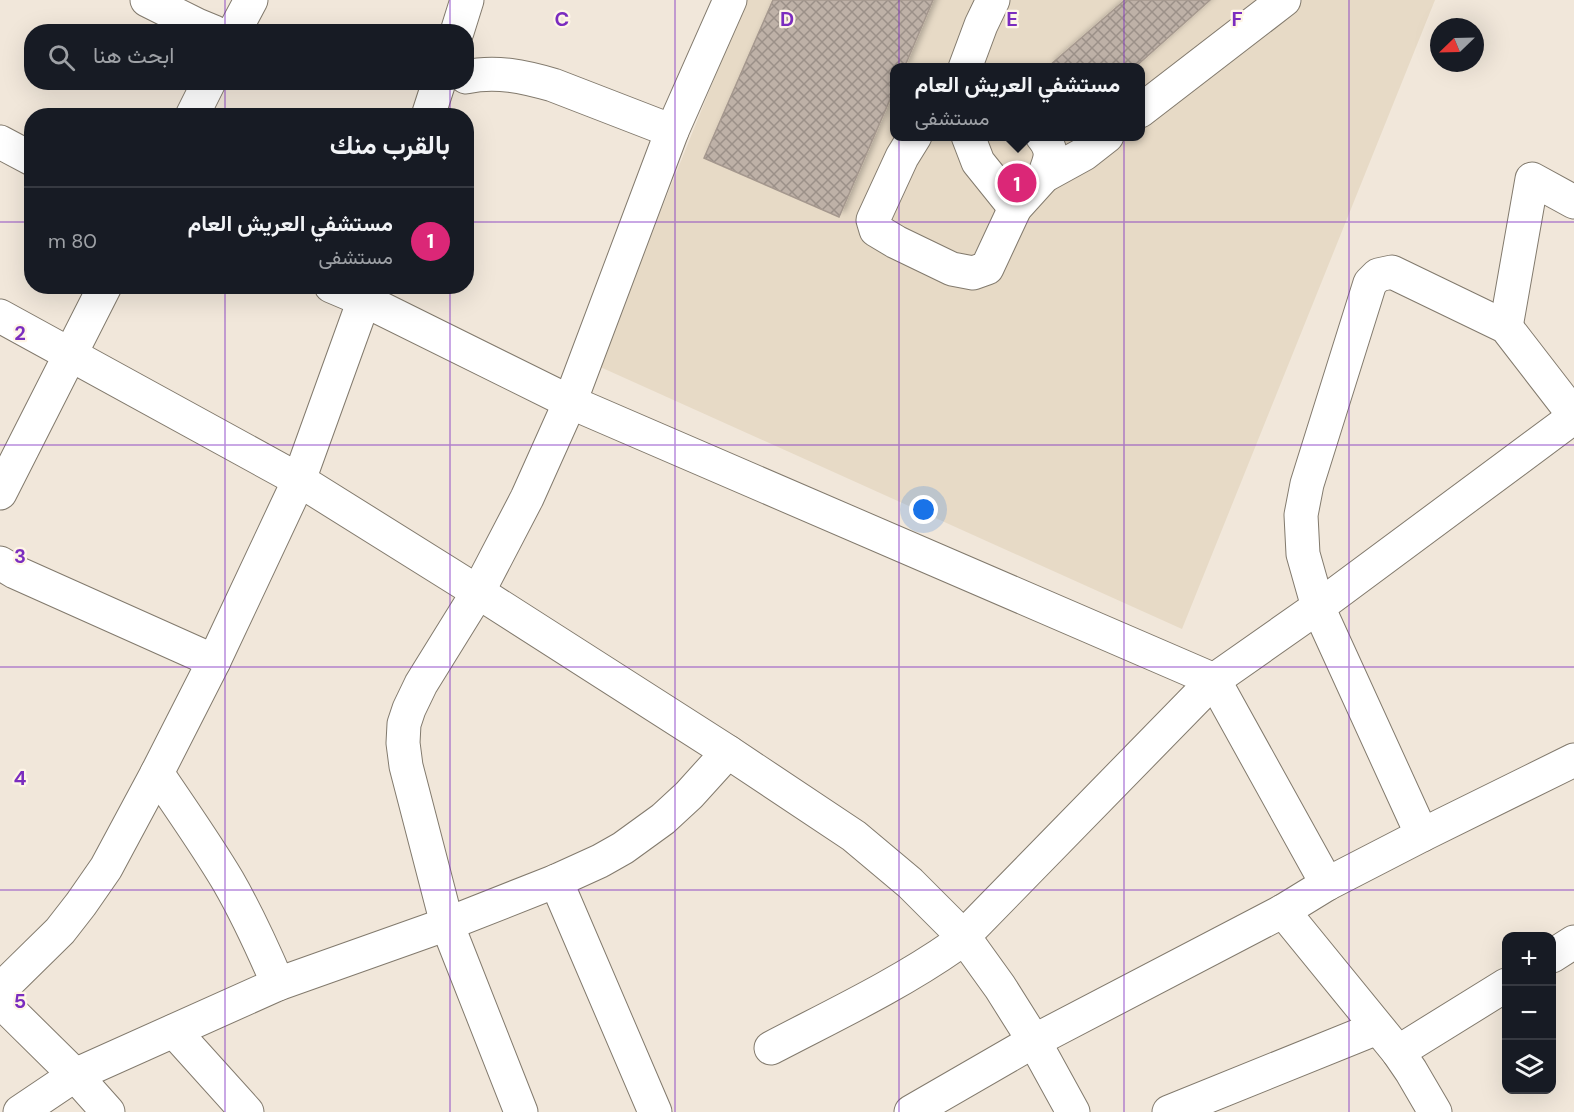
<!DOCTYPE html>
<html lang="ar">
<meta charset="utf-8">
<style>
body{margin:0;font-family:"DM Sans",Vazirmatn,sans-serif;background:#20242c;color:#f1f3f6;direction:rtl}
.controls{position:absolute;right:18px;bottom:18px;display:grid;overflow:hidden;border-radius:12px;box-shadow:0 6px 24px #0002}
.controls button{width:54px;height:54px;display:grid;place-items:center;padding:0;border:0;border-bottom:2px solid #363941;background:#171b24;color:#f1f3f6;font:30px sans-serif}
.compass{position:absolute;left:1430px;top:18px;width:54px;height:54px;border-radius:50%;background:#171b24;box-shadow:0 6px 24px #0002;rotate:247deg}
.you{position:absolute;left:924px;top:510px;width:21px;height:21px;margin:-15px;border:4px solid #fff;border-radius:50%;background:#1a73e8;box-shadow:0 0 0 9px #1a73e833}
.badge{display:grid;place-items:center;width:39px;height:39px;border-radius:50%;background:#db2777;color:#fff;font-size:20px;font-weight:700}
.pin{position:absolute;translate:-50% -50%;border:3px solid #fff;box-shadow:0 2px 6px #0006}
.popup{position:absolute;left:890px;top:63px;width:255px;height:78px;box-sizing:border-box;display:grid;place-content:center;border-radius:12px;background:#171b24;filter:drop-shadow(0 2px 4px #0005);font-size:20px;white-space:nowrap;color:#9ea1a6}
.popup b{font-size:22px;color:#f1f3f6}
.popup::after{content:'';position:absolute;left:50%;top:100%;margin-left:-12px;border:12px solid transparent;border-top-color:#171b24}
.list{margin:0;padding:0;list-style:none}
h2{display:flex;justify-content:space-between;align-items:center;height:78px;margin:0;padding:0 24px;font-size:26px}
h2 small{font-size:20px;font-weight:400;color:#9ea1a6}
.list li{display:grid;grid-template-columns:39px 1fr auto;gap:18px;align-items:center;box-sizing:border-box;height:108px;padding:0 24px;border-top:2px solid #363941}
.list b{display:block;font-size:22px;white-space:nowrap}
.list p{margin:0;font-size:20px;white-space:nowrap;color:#9ea1a6}
.list em{font-size:20px;font-style:normal;color:#9ea1a6}
.icon{flex:none;width:33px;height:33px;fill:none;stroke:currentColor;stroke-width:2;stroke-linecap:round;stroke-linejoin:round}
.map{position:relative;flex:none;width:1574px;height:1112px;overflow:hidden;direction:ltr}
.search{position:absolute;background:#171b24;box-shadow:0 6px 24px #0002;left:24px;top:24px;width:450px;height:66px;display:flex;align-items:center;gap:15px;box-sizing:border-box;padding:0 21px;border-radius:24px;color:#9ea1a6;font-size:22px}
.panel{position:absolute;background:#171b24;box-shadow:0 6px 24px #0002;left:24px;top:108px;width:450px;height:186px;border-radius:24px;direction:rtl}
.map>svg:first-child{display:block}
.built{fill:#e7dac6;fill-rule:evenodd}
.building{fill:url(#building-cross-hatch);stroke:#a5988e;stroke-width:1.5;filter:url(#shadow)}
.lines{fill:none;stroke-linecap:round;stroke-linejoin:round}
.minor-casing{stroke:#827a6d;stroke-width:35}
.minor{stroke:#fff;stroke-width:33}
.grid{fill:none;stroke:#7b2cbf;stroke-width:1.5;stroke-opacity:0.55}
.grid-label{font-size:20px;text-anchor:middle;font-weight:bold;fill:#7b2cbf;stroke:#fef5e7;stroke-width:4.5;stroke-linejoin:round;paint-order:stroke}
</style>
<div class="map">
<svg width="1574" height="1112" viewBox="0 0 1574 1112">
<defs>
<pattern id="building-cross-hatch" width="8" height="8" patternUnits="userSpaceOnUse" patternTransform="scale(1.5)"><rect width="8" height="8" fill="#beb1a7"/><path d="M0 0l8 8M0 8l8-8" fill="none" stroke="#9b9088"/></pattern>
<filter id="shadow"><feDropShadow dx="5.5" dy="-5.5" stdDeviation="3" flood-color="#0004"/></filter>
</defs>
<rect width="100%" height="100%" fill="#f1e7da"/>
<path class="built" d="M746,0h689l-253,629 -584,-263zM894,68h246v68h-246z"/>
<g class="building">
<path d="M773,0h160l-29,68h-10v22l-55,127 -135,-59z"/>
<path d="M1125,0h85l-76,68h-83l-2,-2z"/>
</g>
<g class="lines">
<g class="minor-casing">
<g id="minor">
<path d="M147,0l50,25 17,7"/>
<path d="M234,32l17,-32"/>
<path d="M457,32l10,-32"/>
<path d="M965,68l16,-43 12,-25"/>
<path d="M466,77c30,-7 59,0 87,8l119,46"/>
<path d="M1140,111l144,-111"/>
<path d="M192,116l17,-34"/>
<path d="M428,116l11,-34"/>
<path d="M915,136l-13,21 -29,63 3,10 20,12 56,27 21,4 14,-5 28,-60 29,-32 40,-22 23,-18"/>
<path d="M968,136l10,26 37,46"/>
<path d="M1042,136c13,16 8,23 2,40"/>
<path d="M0,142l32,17"/>
<path d="M331,286l33,14 206,102 644,278 113,204"/>
<path d="M0,316l299,164 179,112 250,160 126,84 56,47 54,54 36,50 34,54 39,71"/>
<path d="M1506,327l26,-148 42,23"/>
<path d="M0,493l105,-207"/>
<path d="M0,563l15,9 199,89"/>
<path d="M157,773c24,36 49,71 71,108 19,33 35,68 50,103"/>
<path d="M1422,835l-104,-228 -15,-53 -2,-39 6,-31 63,-201 8,-8 14,-3 114,55 68,88"/>
<path d="M556,881l99,231"/>
<path d="M1283,911l115,141 13,19 24,41"/>
<path d="M1552,956l22,-14"/>
<path d="M0,990l60,-59 21,-27 25,-36 51,-95 57,-112 85,-181 70,-194"/>
<path d="M0,1001l75,74 33,37"/>
<path d="M174,1031l73,81"/>
<path d="M771,1048c61,-32 127,-63 184,-103l259,-265 104,-73 256,-190"/>
<path d="M1398,1052l108,-67"/>
<path d="M20,1112l55,-37 203,-91 169,-60 109,-43 44,-20 23,-13 40,-29 26,-24 39,-43"/>
<path d="M521,1112l-74,-188 -41,-158 -3,-23 1,-19 5,-15 12,-25 57,-92 49,-94 43,-96 102,-271 58,-131"/>
<path d="M911,1112l123,-71 249,-130 44,-27 95,-49 152,-75"/>
<path d="M1169,1112l208,-84"/>
</g>
</g>
<use href="#minor" class="minor"/>
</g>
<path class="grid" d="M225,0v32M450,0v32M675,0v1112M899,0v1112M1124,0v1112M1349,0v1112M225,82v34M450,82v34M0,222h32M466,222h1108M225,286v826M450,286v826M0,445h1574M0,667h1574M0,890h1574"/>
<g class="grid-label">
<text x="562" y="26">C</text>
<text x="787" y="26">D</text>
<text x="1012" y="26">E</text>
<text x="1237" y="26">F</text>
<text x="20" y="340">2</text>
<text x="20" y="563">3</text>
<text x="20" y="785">4</text>
<text x="20" y="1008">5</text>
</g>
</svg>
<div class="controls">
<button>+</button>
<button>−</button>
<button><svg class="icon" aria-label="layers" viewBox="0 0 24 24"><path d="M12 4l9 5-9 5-9-5zM3 14l9 5 9-5"/></svg></button>
</div>
<svg class="compass" viewBox="-18 -18 36 36"><path d="M0-13l5 13h-10z" fill="#e53935"/><path d="M0 13l5-13h-10z" fill="#9ea1a6"/></svg>
<div class="you"></div>
<div class="pin badge" style="left:1017px;top:183px">1</div>
<div class="popup"><b>مستشفي العريش العام</b>مستشفى</div>
<div class="search"><svg class="icon" aria-label="search" viewBox="0 0 24 24"><circle cx="10" cy="10" r="6"/><path d="M15 15l6 6"/></svg>ابحث هنا</div>
<section class="panel">
<h2>بالقرب منك<small></small></h2>
<ul class="list">
<li><span class="badge">1</span><div><b>مستشفي العريش العام</b><p>مستشفى</p></div><em>80 m</em></li>
</ul>
</section>
</div>
